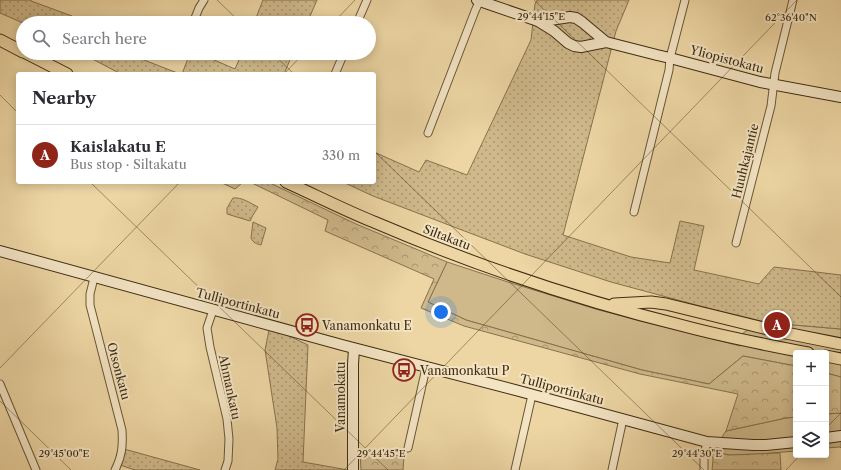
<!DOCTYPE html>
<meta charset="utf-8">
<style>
body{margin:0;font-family:"Libre Caslon Text",serif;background:#f2f2f3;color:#2b2b33}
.controls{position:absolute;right:12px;bottom:12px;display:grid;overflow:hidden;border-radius:4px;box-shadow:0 2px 10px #0003}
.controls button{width:36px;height:36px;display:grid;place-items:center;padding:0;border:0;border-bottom:1px solid #e1e1e2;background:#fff;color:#2b2b33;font:20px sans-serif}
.you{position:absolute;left:441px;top:312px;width:14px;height:14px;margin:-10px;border:3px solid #fff;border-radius:50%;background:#1a73e8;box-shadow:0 0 0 6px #1a73e833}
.badge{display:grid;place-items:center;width:26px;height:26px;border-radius:50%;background:#8f2418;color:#fff;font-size:13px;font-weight:700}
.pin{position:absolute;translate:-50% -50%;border:2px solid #fff;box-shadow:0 1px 4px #0006}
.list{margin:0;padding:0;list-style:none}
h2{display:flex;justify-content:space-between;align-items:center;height:52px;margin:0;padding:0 16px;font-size:17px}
h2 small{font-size:13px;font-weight:400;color:#7c7c81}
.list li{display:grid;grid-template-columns:26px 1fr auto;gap:12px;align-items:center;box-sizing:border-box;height:60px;padding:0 16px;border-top:1px solid #e1e1e2}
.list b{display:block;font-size:15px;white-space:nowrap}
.list p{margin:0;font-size:13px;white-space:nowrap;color:#7c7c81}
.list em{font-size:13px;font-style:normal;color:#7c7c81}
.icon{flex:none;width:22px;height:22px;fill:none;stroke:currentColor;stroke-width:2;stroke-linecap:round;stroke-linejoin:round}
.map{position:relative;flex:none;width:841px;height:470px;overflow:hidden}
.search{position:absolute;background:#fff;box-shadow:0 2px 10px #0003;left:16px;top:16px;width:360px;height:44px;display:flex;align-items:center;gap:10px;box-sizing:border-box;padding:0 14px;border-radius:22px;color:#7c7c81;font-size:15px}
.panel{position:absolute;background:#fff;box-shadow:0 2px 10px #0003;left:16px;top:72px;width:360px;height:112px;border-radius:4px}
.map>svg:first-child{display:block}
.grass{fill:#cfb98b;stroke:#87724e}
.forest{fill:url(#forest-crowns);stroke:#87724e}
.park{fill:url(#park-dots);stroke:#87724e}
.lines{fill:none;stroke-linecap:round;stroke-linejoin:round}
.street-casing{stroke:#6a5636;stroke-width:9}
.secondary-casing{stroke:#3f2c12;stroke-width:12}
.primary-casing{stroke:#3f2c12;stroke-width:13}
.street{stroke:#f3e4c4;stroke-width:7}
.secondary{stroke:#f3e4c4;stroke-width:10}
.primary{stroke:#edd6a4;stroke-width:11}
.ticks{fill:none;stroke:#3f2c12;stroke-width:1;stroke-opacity:0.45}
.labels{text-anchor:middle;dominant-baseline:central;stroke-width:4;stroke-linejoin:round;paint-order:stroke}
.street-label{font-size:12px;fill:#3f2c12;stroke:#f3e4c4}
.poi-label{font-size:12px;fill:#3f2c12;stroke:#f3e4c4;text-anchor:start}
.ticks-label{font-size:10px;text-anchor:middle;fill:#3f2c12;stroke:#f3e4c4;stroke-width:4;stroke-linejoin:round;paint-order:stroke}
</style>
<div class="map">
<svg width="841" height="470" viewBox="0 0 841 470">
<defs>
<pattern id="forest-crowns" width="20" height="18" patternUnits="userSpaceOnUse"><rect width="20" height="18" fill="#cfb98b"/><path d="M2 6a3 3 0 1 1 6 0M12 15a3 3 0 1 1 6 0" fill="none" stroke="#a99770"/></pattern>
<pattern id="park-dots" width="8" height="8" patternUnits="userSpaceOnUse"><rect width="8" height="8" fill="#cfb98b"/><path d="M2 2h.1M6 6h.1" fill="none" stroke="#a99770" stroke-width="1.8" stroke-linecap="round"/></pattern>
</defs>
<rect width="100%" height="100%" fill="#edd6a4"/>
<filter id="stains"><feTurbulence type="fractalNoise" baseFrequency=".005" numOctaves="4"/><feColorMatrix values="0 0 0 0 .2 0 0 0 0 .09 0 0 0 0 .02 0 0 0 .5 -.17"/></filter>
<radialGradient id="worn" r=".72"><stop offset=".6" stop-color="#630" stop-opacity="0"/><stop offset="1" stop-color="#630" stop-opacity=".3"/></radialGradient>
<g class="grass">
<path d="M447,262l61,20 91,28 141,36 -1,-10 20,-14 82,7v48l-15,-4v-20h-30v13l-53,-10 -34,28 -67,-14 -176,-50 -38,-18z"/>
<path d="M841,413v35l-1,-1 -14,1v-34z"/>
<path d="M796,417v34l-36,3 -30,1 -18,-3 14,-21 60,-13z"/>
</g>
<g class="forest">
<path d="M220,182h23l-8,7z"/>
<path d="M250,182h18l88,42 91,38 -19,40 38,18 176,50 67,14 34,-28 53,10v51l-10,1 -60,13 12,-37 -98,-20 -176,-48 -43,-18 13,-29 -109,-48 3,-11z"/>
<path d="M826,373l15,4v36l-15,1z"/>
<path d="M712,452l18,3 50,-2 1,17h-69l1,-10z"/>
<path d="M360,453l44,3 -1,14h-42z"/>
</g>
<g class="park">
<path d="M0,0h31v1l41,15 -2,7h-47l-23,-10z"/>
<path d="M263,0h54l-10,23h-53z"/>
<path d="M537,0h92l-13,31 -53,204 68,22 39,6 10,-42 24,5 -10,44 65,14 15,-17 67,8v54l-82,-7 -148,-40 -86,-28 -71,-27 -81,-31 -30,-14h31v-30l45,20 7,-12 41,15 64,-135 4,-36z"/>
<path d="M81,53h45l54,21h-59z"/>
<path d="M190,53h8l37,16 7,-16h51l-9,21h-102z"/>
<path d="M233,198c9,-1 17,5 25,9l-5,8 -3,6 -23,-7v-6z"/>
<path d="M253,222l13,6 -5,17c-4,-1 -8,-2 -10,-7z"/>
<path d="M269,330l18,5 21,10 -5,117 45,8h-73l3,-11 -1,-31 -12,-78z"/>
<path d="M124,449l76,21h-65l-15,-5z"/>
</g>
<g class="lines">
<g class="street-casing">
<g id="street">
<path d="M193,23l6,-15 5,-8"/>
<path d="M357,23l10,-23"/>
<path d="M335,74l9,-21"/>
<path d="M428,133l47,-122 5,-11"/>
<path d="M634,212l35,-142 1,-12 15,-58"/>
<path d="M736,243l35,-137 4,-33 18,-73"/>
<path d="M94,278l-4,16v11l32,125c1,16 0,26 -7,40"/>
<path d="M213,310l-6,18 3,19 17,72 2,20 -1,22 -3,9"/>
<path d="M0,384l36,86"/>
<path d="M408,448l18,-80"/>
<path d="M515,470l17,-75"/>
<path d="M612,470l11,-51"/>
<path d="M704,470v-15l3,-13"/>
</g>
</g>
<g class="secondary-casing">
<g id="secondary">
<path d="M477,0l61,21 16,10 14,12 6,3 7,1 25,-5"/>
<path d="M538,21l12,-1 20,-3 6,1 6,4 24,20 51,13 13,3 90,24 81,15"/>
<path d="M0,251l342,94 177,46 188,51 46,3h13l30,-3"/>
<path d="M826,438l15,-2"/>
<path d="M353,470v-106l1,-15"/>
</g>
</g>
<g class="primary-casing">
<g id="primary">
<path d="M0,40l23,12"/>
<path d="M26,53l41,21"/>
<path d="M286,182c29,13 58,28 88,40 100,43 204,78 310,104 41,11 83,19 124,27"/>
<path d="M614,304l37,-2 15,2 110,27 65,13"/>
<path d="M826,356l15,3"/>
</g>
</g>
<use href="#street" class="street"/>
<use href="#secondary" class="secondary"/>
<use href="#primary" class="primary"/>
</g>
<path class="ticks" d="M217,0l24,23M534,0l307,297M333,23l22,-23M272,53l22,21M284,74l20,-21M0,95l18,18M374,151l330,319M90,182l298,288M0,368l180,-186M0,401l71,69M826,428l15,-15M344,470l453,-470M786,470l14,-15"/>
<defs>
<g id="bus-ring" transform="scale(1.15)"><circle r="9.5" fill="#f3e4c4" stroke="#8f2418" stroke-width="1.5"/><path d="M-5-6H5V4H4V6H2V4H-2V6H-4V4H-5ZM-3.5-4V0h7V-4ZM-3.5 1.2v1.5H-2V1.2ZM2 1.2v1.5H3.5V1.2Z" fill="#8f2418"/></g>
</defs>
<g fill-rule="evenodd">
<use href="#bus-ring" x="307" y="325"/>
<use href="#bus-ring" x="404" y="370"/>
</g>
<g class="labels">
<g class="street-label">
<text transform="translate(727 59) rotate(15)">Yliopistokatu</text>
<text transform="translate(745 161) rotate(-76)">Huuhkajantie</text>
<text transform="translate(447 237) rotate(21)">Siltakatu</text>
<text transform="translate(238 303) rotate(15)">Tulliportinkatu</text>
<text transform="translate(119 371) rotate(75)">Otsonkatu</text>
<text transform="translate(230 387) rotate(78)">Ahmankatu</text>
<text transform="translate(562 389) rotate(15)">Tulliportinkatu</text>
<text transform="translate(340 397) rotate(-90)">Vanamokatu</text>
</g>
<g class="poi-label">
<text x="322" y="325">Vanamonkatu E</text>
<text x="420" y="370">Vanamonkatu P</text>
</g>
</g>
<g class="ticks-label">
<text x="541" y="20">29°44'15"E</text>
<text x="791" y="21">62°36'40"N</text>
<text x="64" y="457">29°45'00"E</text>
<text x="381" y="457">29°44'45"E</text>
<text x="697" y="457">29°44'30"E</text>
</g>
<rect width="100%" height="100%" filter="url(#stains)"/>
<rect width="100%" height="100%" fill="url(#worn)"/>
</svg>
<div class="controls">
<button>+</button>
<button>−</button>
<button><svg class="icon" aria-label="layers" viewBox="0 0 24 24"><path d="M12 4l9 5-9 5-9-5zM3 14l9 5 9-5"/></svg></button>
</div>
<div class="you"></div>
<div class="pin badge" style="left:777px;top:325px">A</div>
<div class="search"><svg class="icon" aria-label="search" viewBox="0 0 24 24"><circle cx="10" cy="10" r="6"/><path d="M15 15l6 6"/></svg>Search here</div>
<section class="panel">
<h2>Nearby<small></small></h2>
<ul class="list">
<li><span class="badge">A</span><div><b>Kaislakatu E</b><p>Bus stop · Siltakatu</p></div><em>330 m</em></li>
</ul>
</section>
</div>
